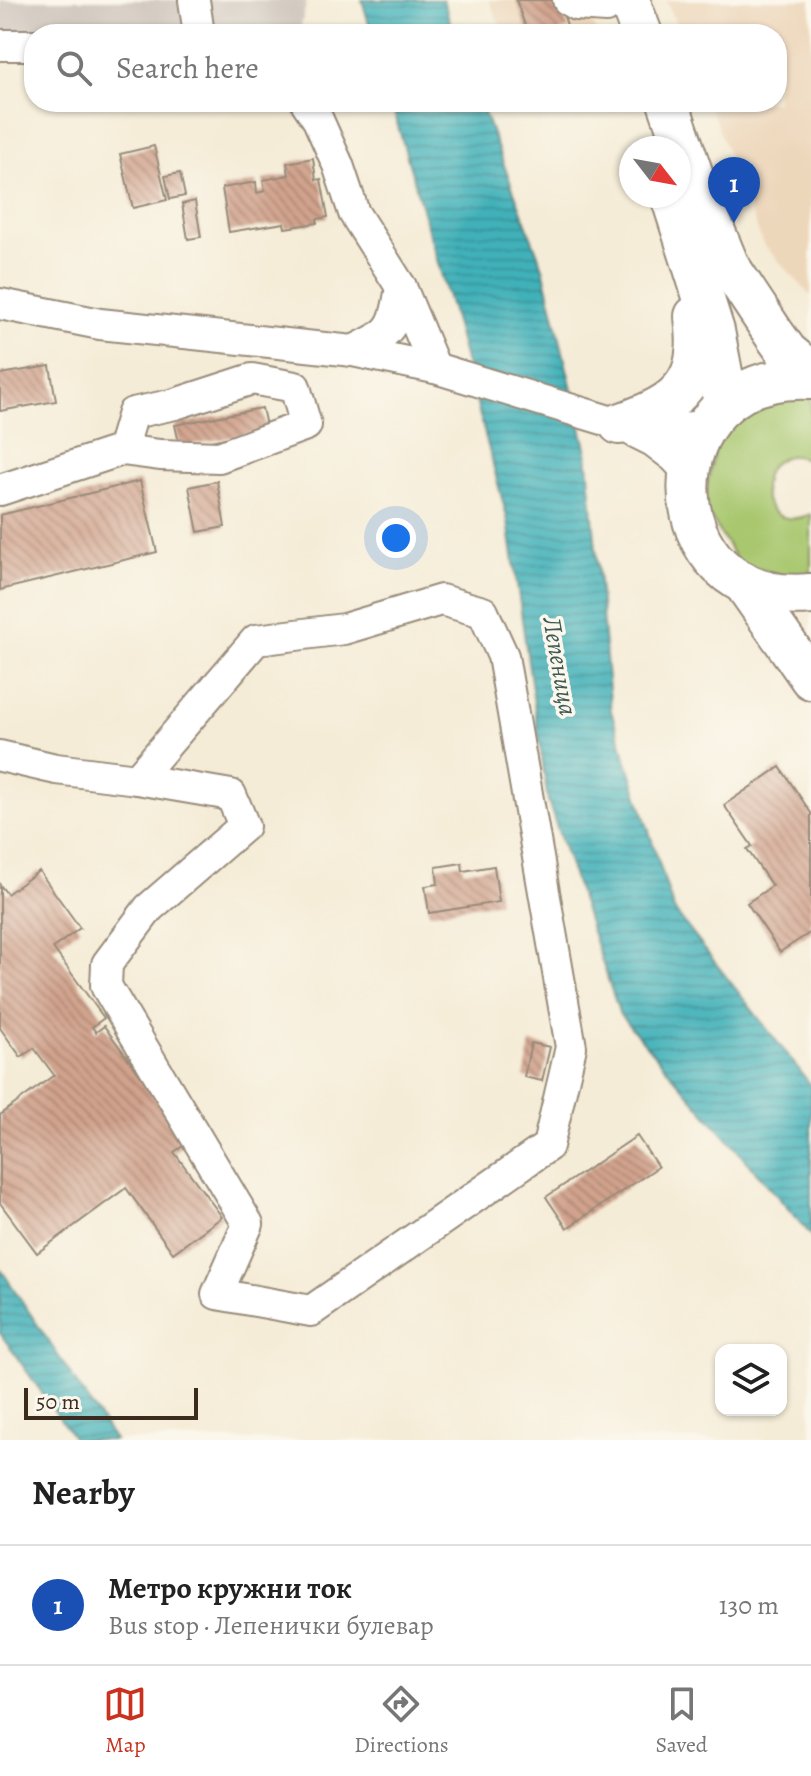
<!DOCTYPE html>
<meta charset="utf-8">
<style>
body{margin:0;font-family:Alegreya,serif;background:#f2f2f2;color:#222}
.controls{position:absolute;right:24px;bottom:24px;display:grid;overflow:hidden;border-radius:16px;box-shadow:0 2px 6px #0004}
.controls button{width:72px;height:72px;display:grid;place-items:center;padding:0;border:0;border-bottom:2px solid #e0e0e0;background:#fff;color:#222;font:40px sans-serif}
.compass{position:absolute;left:619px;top:136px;width:72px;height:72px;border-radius:50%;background:#fff;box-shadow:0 2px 6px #0004;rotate:121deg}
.scale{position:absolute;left:24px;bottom:20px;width:174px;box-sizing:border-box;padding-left:8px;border:4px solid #3b2a1e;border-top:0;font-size:22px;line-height:28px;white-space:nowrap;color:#3b2a1e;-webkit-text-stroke:6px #fbf7ec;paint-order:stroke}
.you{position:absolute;left:396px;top:538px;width:28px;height:28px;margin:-20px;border:6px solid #fff;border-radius:50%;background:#1a73e8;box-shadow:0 0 0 12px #1a73e833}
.badge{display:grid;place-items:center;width:52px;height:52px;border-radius:50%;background:#c8321e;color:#fff;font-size:26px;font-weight:700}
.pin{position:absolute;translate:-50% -66px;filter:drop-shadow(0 2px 4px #0008)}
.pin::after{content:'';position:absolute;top:42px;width:28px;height:24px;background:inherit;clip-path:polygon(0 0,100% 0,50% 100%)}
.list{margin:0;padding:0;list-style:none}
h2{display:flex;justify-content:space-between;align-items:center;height:104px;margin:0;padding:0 32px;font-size:34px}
h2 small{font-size:26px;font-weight:400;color:#767676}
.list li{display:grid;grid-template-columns:52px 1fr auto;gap:24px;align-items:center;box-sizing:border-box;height:120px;padding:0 32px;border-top:2px solid #e0e0e0}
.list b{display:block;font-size:30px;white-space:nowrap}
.list p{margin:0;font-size:26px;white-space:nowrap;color:#767676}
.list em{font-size:26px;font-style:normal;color:#767676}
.icon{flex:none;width:44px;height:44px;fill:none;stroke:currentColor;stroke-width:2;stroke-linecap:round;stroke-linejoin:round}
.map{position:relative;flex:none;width:811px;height:1440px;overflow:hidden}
.search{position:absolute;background:#fff;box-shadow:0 2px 6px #0004;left:24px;right:24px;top:24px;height:88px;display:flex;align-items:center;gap:20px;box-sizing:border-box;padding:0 28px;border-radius:32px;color:#767676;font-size:30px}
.sheet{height:224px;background:#fff}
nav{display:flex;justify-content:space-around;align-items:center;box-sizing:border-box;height:112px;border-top:2px solid #e0e0e0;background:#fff;font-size:22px;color:#767676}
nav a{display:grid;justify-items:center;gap:4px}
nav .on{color:#c8321e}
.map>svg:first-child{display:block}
.built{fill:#edd7bb}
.industrial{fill:#ccc2b9}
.green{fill:#a8c76e;stroke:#727846;stroke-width:2}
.water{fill:url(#water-rules);stroke:#3e6e6c;stroke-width:2}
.building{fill:url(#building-back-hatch)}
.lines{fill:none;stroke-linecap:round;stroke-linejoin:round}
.minor-casing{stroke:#988b7a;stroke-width:34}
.major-casing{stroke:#988b7a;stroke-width:44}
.minor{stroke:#fff;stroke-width:30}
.major{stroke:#fff;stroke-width:40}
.labels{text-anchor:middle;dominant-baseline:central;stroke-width:7;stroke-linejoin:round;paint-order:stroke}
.water-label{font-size:26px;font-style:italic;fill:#3d5954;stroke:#fbf7ec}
</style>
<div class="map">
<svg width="811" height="1440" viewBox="0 0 811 1440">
<defs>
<pattern id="water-rules" width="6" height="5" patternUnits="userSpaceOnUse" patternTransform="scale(2)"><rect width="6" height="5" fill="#41b1b9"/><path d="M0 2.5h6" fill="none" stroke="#389096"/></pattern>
<pattern id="building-back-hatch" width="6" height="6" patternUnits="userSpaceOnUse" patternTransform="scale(2)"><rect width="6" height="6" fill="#d1a38d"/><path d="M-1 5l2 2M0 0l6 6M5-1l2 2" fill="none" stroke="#ab8573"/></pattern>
</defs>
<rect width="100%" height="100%" fill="#fbf7ec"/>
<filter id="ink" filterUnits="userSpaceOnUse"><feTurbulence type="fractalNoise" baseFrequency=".0125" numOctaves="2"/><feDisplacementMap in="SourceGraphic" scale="16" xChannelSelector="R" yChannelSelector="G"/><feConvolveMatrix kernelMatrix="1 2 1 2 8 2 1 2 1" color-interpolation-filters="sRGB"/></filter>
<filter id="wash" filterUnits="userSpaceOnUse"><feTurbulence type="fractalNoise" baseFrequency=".006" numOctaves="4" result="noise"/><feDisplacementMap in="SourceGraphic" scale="32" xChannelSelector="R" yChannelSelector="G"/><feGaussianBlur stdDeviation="1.8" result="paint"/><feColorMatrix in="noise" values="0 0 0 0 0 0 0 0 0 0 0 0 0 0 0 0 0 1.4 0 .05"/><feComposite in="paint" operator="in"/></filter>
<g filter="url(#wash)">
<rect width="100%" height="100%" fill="#f5ecd7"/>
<g class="built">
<path d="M489,0h95l13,34h-93z"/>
<path d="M666,0h145v296l-48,-52 -55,-142h69v-68h-96z"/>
</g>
<path class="industrial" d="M0,0h307l-8,34h-265l-34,14z"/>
<path class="green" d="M811,397v64c-61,-29 -64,80 0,53v66l-6,1 -66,-17 -36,-59 14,-67 34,-32z"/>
<g class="water">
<path d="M362,0h81l11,34h-82z"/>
<path d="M391,102h89l63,166 44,184 24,259 63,199 137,175v150l-191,-220 -72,-214 -40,-280 -56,-210z"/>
<path d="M0,1268l114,172h-39l-75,-107z"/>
</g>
<g id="blocks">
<g class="building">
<path d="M516,0h42l10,28 -16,6h-24z"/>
<path d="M154,146l13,54 -34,8 -13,-54z"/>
<path d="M313,158l3,22 5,-1 7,38 -11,2v4l-32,5 -1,-5 -55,9 -7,-44 34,-6 1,11 8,-2 -2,-11 26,-5 -2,-12z"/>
<path d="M180,173l5,23 -15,3 -5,-23z"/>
<path d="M195,201l6,36 -13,2 -6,-35z"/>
<path d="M50,366l6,35 -56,10v-37z"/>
<path d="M262,408l5,22 -87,17 -5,-22z"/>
<path d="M140,481l17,71 -157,38v-75z"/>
<path d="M217,481l8,46 -27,5 -9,-45z"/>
<path d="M780,767l31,46v119l-31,20 -33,-49 25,-17 -25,-37 5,-3 -28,-41z"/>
<path d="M462,863l1,8 31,-5 5,36 -70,11 -4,-27 13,-2 -2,-17z"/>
<path d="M39,871l41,57 -27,20 51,70 -12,9 4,5 8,-6 85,116 -15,10 48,65 -49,36 -47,-65 -89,65 -37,-50v-88l54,-40 -20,-27 -13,9 -21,-29v-143l7,9z"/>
<path d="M531,1043l19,4 -8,34 -18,-4z"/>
<path d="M637,1136l21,31 -91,61 -21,-31z"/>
</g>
</g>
</g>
<g filter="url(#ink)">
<use href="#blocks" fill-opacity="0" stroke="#988b7a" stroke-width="2"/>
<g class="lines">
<g class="minor-casing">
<g id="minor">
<path d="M194,0l5,34"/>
<path d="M568,0l8,5 30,2"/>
<path d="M0,45h34"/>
<path d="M306,102l12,18 20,45 16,48 47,74 34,81"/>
<path d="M0,304l100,20 253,27 82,17 184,56 34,17 21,16 14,15"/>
<path d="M353,351c39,-19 41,-21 48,-64"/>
<path d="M629,425l52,3 25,-2"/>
<path d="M0,490l122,-40 38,5 59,2 87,-32 -11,-38 -43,-8 -77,25 -42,9 -11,37"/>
<path d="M0,756l56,13 81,10 94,16 13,31 -95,82 -42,56 -1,22 142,238 -31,70 94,17 237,-165 23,-99 -68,-391 -20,-44 -42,-12 -97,29 -88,11 -119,139"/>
</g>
</g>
<g class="major-casing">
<g id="major">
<path d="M629,0l13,34"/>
<path d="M668,102l31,91 30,73 45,68 13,18 24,20"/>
<path d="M671,196l43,135 10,52 -2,24"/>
<path d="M811,379c-166,-10 -161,231 0,215"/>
<path d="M619,424c35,-12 74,-27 77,-71 2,-12 0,-25 -1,-37"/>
<path d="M743,582l68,97"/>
</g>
</g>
<use href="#minor" class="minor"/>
<use href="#major" class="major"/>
</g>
</g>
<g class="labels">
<g class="water-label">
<text transform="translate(560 666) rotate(80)">Лепеница</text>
</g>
</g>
</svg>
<div class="controls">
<button><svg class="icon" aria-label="layers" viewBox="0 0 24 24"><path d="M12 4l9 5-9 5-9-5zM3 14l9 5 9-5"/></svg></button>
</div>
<svg class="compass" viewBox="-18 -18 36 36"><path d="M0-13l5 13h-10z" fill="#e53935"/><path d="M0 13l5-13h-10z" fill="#767676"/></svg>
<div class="scale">50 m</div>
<div class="you"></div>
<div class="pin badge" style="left:734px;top:223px;background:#1a4fb4">1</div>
<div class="search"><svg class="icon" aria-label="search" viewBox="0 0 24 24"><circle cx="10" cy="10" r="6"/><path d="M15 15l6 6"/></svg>Search here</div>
</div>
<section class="sheet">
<h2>Nearby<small></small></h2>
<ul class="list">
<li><span class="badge" style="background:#1a4fb4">1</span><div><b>Метро кружни ток</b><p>Bus stop · Лепенички булевар</p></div><em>130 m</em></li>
</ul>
</section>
<nav>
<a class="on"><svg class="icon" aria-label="map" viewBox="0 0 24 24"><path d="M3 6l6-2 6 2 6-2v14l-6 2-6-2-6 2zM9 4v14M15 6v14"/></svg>Map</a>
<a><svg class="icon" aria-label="directions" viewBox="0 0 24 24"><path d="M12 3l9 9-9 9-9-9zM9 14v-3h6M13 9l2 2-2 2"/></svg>Directions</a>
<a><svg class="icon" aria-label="saved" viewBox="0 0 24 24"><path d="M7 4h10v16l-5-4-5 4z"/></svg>Saved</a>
</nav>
